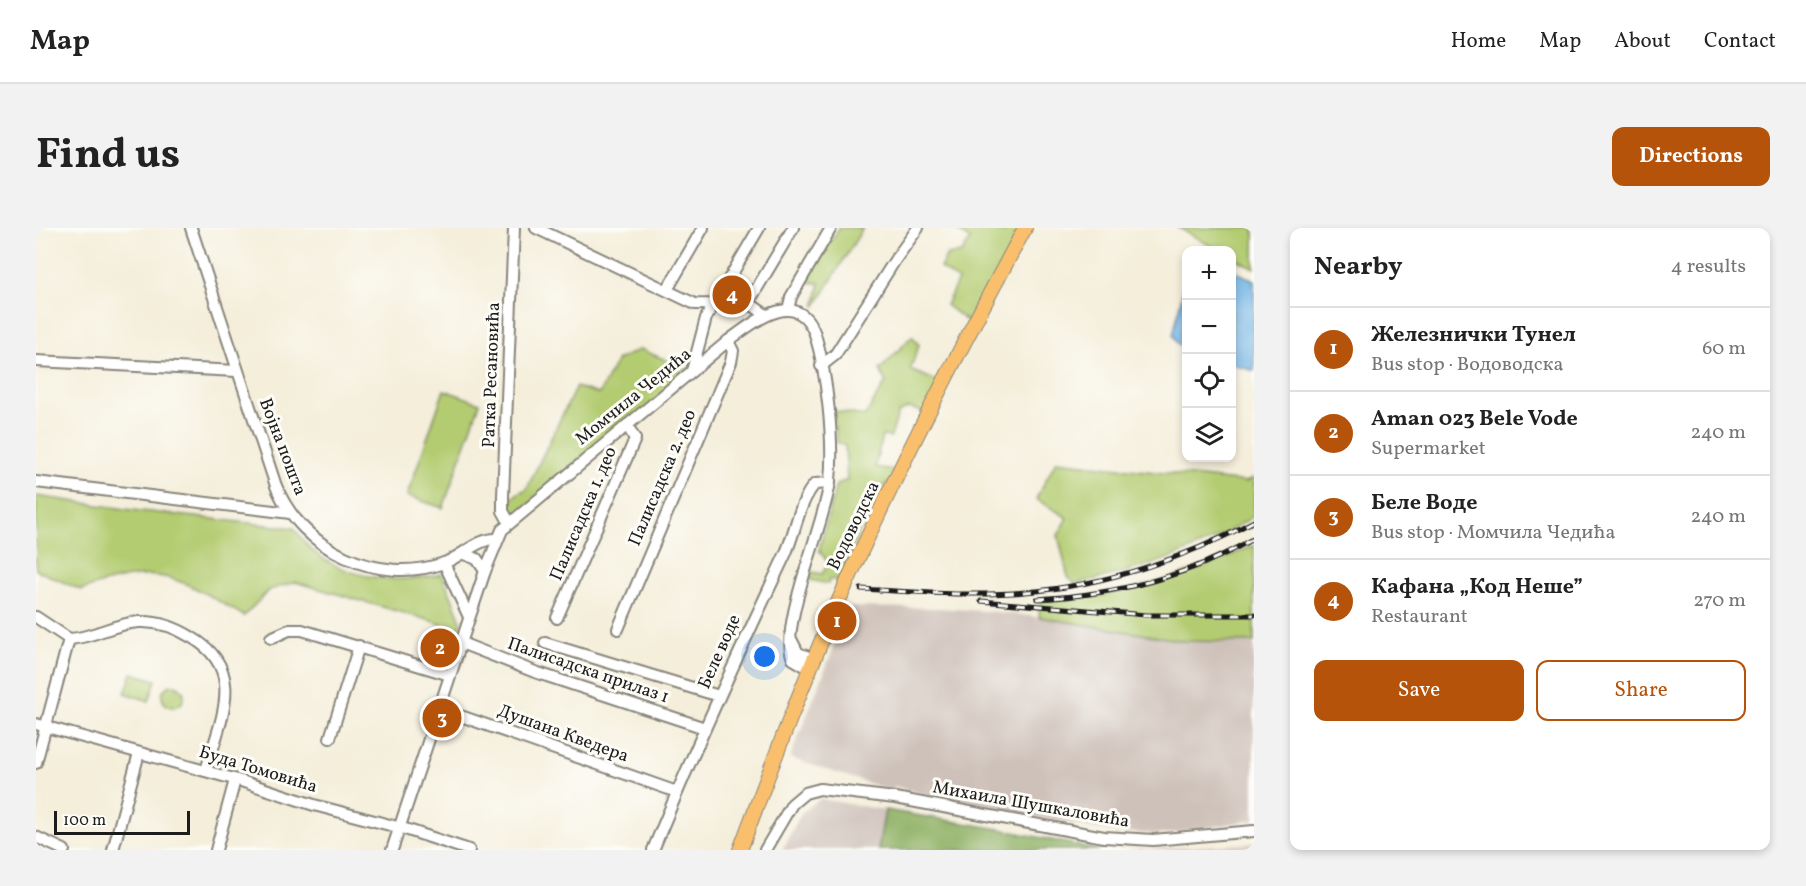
<!DOCTYPE html>
<meta charset="utf-8">
<style>
body{margin:0;font-family:Vollkorn,serif;background:#f2f2f2;color:#222}
.controls{position:absolute;right:18px;top:18px;display:grid;overflow:hidden;border-radius:12px;box-shadow:0 3px 9px #0003}
.controls button{width:54px;height:54px;display:grid;place-items:center;padding:0;border:0;border-bottom:2px solid #e0e0e0;background:#fff;color:#222;font:30px sans-serif}
.scale{position:absolute;left:18px;bottom:15px;width:136px;box-sizing:border-box;padding-left:6px;border:3px solid #1c1c1c;border-top:0;font-size:16px;line-height:21px;white-space:nowrap;color:#1c1c1c;-webkit-text-stroke:4px #fdfcf7;paint-order:stroke}
.you{position:absolute;left:729px;top:429px;width:21px;height:21px;margin:-15px;border:4px solid #fff;border-radius:50%;background:#1a73e8;box-shadow:0 0 0 9px #1a73e833}
.badge{display:grid;place-items:center;width:39px;height:39px;border-radius:50%;background:#b45309;color:#fff;font-size:20px;font-weight:700}
.pin{position:absolute;translate:-50% -50%;border:3px solid #fff;box-shadow:0 2px 6px #0006}
.list{margin:0;padding:0;list-style:none}
h2{display:flex;justify-content:space-between;align-items:center;height:78px;margin:0;padding:0 24px;font-size:26px}
h2 small{font-size:20px;font-weight:400;color:#767676}
.list li{display:grid;grid-template-columns:39px 1fr auto;gap:18px;align-items:center;box-sizing:border-box;height:84px;padding:0 24px;border-top:2px solid #e0e0e0}
.list b{display:block;font-size:22px;white-space:nowrap}
.list p{margin:0;font-size:20px;white-space:nowrap;color:#767676}
.list em{font-size:20px;font-style:normal;color:#767676}
.actions{display:flex;gap:12px;padding:18px 24px}
.actions a{flex:1;padding:14px 0;border:2px solid #b45309;border-radius:12px;text-align:center;font-size:21px;color:#b45309}
.actions .main{background:#b45309;color:#fff}
.icon{flex:none;width:33px;height:33px;fill:none;stroke:currentColor;stroke-width:2;stroke-linecap:round;stroke-linejoin:round}
.map{position:relative;flex:none;width:1218px;height:622px;overflow:hidden;border-radius:12px}
header{display:flex;align-items:center;gap:36px;box-sizing:border-box;height:84px;padding:0 30px;background:#fff;border-bottom:2px solid #e0e0e0}
header strong{font-size:28px}
nav{display:flex;gap:33px;margin-inline-start:auto;font-size:21px}
.intro{display:flex;align-items:center;justify-content:space-between;box-sizing:border-box;height:144px;padding:0 36px}
h1{margin:0;font-size:42px}
.button{padding:15px 27px;border-radius:12px;background:#b45309;color:#fff;font-size:21px;font-weight:700}
main{display:flex;gap:36px;padding:0 36px}
aside{flex:1;background:#fff;border-radius:12px;box-shadow:0 3px 9px #0003}
.map>svg:first-child{display:block}
.industrial{fill:#cec1b9}
.green{fill:#b3cc71;stroke:#687446;stroke-width:1.5}
.forest{fill:#8eb063;stroke:#556640;stroke-width:1.5}
.water{fill:#6fb3e5;stroke:#466880;stroke-width:1.5}
.lines{fill:none;stroke-linecap:round;stroke-linejoin:round}
.minor-casing{stroke:#88857b;stroke-width:14}
.major-casing{stroke:#88857b;stroke-width:16}
.minor{stroke:#fff;stroke-width:10}
.major{stroke:#f9bf6d;stroke-width:14}
.rail-casing{stroke:#1c1c1c;stroke-width:5}
.rail{stroke:#fdfcf7;stroke-width:3;stroke-dasharray:9;stroke-linecap:butt}
.labels{text-anchor:middle;dominant-baseline:central;stroke-width:6;stroke-linejoin:round;paint-order:stroke}
.street-label{font-size:18px;fill:#1c1c1c;stroke:#fdfcf7}
</style>
<header>
<strong>Map</strong>
<nav><a>Home</a><a>Map</a><a>About</a><a>Contact</a></nav>
</header>
<div class="intro"><h1>Find us</h1><a class="button">Directions</a></div>
<main>
<div class="map">
<svg width="1218" height="622" viewBox="0 0 1218 622">
<rect width="100%" height="100%" fill="#fdfcf7"/>
<filter id="ink" filterUnits="userSpaceOnUse"><feTurbulence type="fractalNoise" baseFrequency=".0167" numOctaves="2"/><feDisplacementMap in="SourceGraphic" scale="12" xChannelSelector="R" yChannelSelector="G"/><feConvolveMatrix kernelMatrix="1 2 1 2 8 2 1 2 1" color-interpolation-filters="sRGB"/></filter>
<filter id="wash" filterUnits="userSpaceOnUse"><feTurbulence type="fractalNoise" baseFrequency=".008" numOctaves="4" result="noise"/><feDisplacementMap in="SourceGraphic" scale="24" xChannelSelector="R" yChannelSelector="G"/><feGaussianBlur stdDeviation="1.35" result="paint"/><feColorMatrix in="noise" values="0 0 0 0 0 0 0 0 0 0 0 0 0 0 0 0 0 1.4 0 .05"/><feComposite in="paint" operator="in"/></filter>
<g filter="url(#wash)">
<rect width="100%" height="100%" fill="#f4eeda"/>
<g class="industrial">
<path d="M814,379l89,1 58,4 96,12 91,17 70,1v178l-89,14 -47,-2 -154,-27 -70,-19 -1,5 -103,-33z"/>
<path d="M784,571l65,11 -7,40h-96l20,-38z"/>
<path d="M1218,615v7h-127l85,-4z"/>
</g>
<g class="green">
<path d="M803,0h24l-48,79 5,-24 -14,-1z"/>
<path d="M918,0h28l23,4 1,-4h19l-52,98 -27,-21 12,-25 -18,-12 7,-13 15,-2 8,-13z"/>
<path d="M1143,0h75v40l-22,-11v-7h-14z"/>
<path d="M876,108l7,9 -9,25 32,13 -14,30 -20,-5 -10,5 -7,24 -9,-1 -7,31 26,4 -8,15 -7,-3 -17,24 -26,68 -5,6 -8,-2 -2,5 -18,-4 1,-8 11,2 6,-11 -9,-13 17,-65 11,-5 -2,-34 -8,-4 -4,-31 32,5 21,-34 -6,-12z"/>
<path d="M604,121l52,22 -183,151 -6,-17 18,-14 5,-1 50,-103 23,7 18,-34z"/>
<path d="M408,162l36,13 -37,105 -36,-12z"/>
<path d="M1020,233l190,21 8,-4v38c-57,38 -112,53 -179,68l-7,-7 -10,-42 10,-17 -32,-19z"/>
<path d="M0,268l96,14 162,18c6,7 11,16 18,22 34,30 87,34 130,24l20,49 -9,15 -11,-14 -147,-42 -26,8 -25,26c-70,-41 -83,-53 -163,-26l-45,-20z"/>
<path d="M1218,317v97l-70,-1 -145,-24 1,-16c79,-3 143,-23 214,-56z"/>
<path d="M96,445l24,7 -7,21 -24,-8z"/>
<circle cx="137" cy="468" r="11"/>
</g>
<path class="forest" d="M849,582l115,19 99,21h-221z"/>
<g class="water">
<path d="M1196,42l22,10v91l-22,-7z"/>
<path d="M1150,49v72l-9,-6 -4,-8z"/>
</g>
</g>
<g filter="url(#ink)">
<g class="lines">
<g class="minor-casing">
<g id="minor">
<path d="M155,0l85,258c26,64 102,100 168,77 17,-6 34,-25 53,-24"/>
<path d="M500,0l159,76 57,1 14,10"/>
<path d="M631,62l36,-62"/>
<path d="M711,77l46,-77"/>
<path d="M752,82l3,-13 40,-69"/>
<path d="M0,133l201,10"/>
<path d="M785,138l14,-11 60,-95 23,-32"/>
<path d="M656,143l14,-53 53,-90"/>
<path d="M0,254l254,31"/>
<path d="M473,294l-6,-11v-15l11,-268"/>
<path d="M428,326l13,5 8,12"/>
<path d="M408,335l25,54"/>
<path d="M0,389l33,22c24,-1 46,-16 70,-17 20,-1 36,5 52,15 58,33 28,85 15,134"/>
<path d="M521,390l78,-179 -8,-14"/>
<path d="M582,401l113,-267 2,-11 -5,-10"/>
<path d="M235,410l18,-8h13l148,45"/>
<path d="M756,413l6,12 16,6"/>
<path d="M425,415l74,29 170,56"/>
<path d="M509,415l174,53"/>
<path d="M402,480l239,84"/>
<path d="M0,496l205,57 73,24 91,24 64,21"/>
<path d="M294,510l29,-92"/>
<path d="M0,535l33,-124"/>
<path d="M0,609l28,13"/>
<path d="M77,622l26,-97"/>
<path d="M180,622l19,-70"/>
<path d="M356,622l93,-279 17,-41 226,-189c26,-19 69,-55 87,-7 12,40 19,105 15,147 -4,40 -52,146 -37,178l17,10"/>
<path d="M617,622c41,-100 86,-198 132,-295 10,-21 14,-54 30,-71l15,-1"/>
<path d="M729,622l27,-46 13,-11 15,-4 75,9 209,39 49,3 101,-9"/>
</g>
</g>
<g class="major-casing">
<path id="major" d="M704,622c33,-88 66,-176 104,-261 55,-123 117,-243 181,-361"/>
</g>
<use href="#minor" class="minor"/>
<use href="#major" class="major"/>
<g class="rail-casing">
<g id="rail">
<path d="M825,361c54,3 110,8 164,3 77,-6 162,-34 229,-71"/>
<path d="M1001,371c75,-4 152,-22 217,-61"/>
<path d="M945,373l165,14h108"/>
</g>
</g>
<use href="#rail" class="rail"/>
</g>
</g>
<g class="labels">
<g class="street-label">
<text transform="translate(456 147) rotate(-88)">Ратка Ресановића</text>
<text transform="translate(598 169) rotate(-39)">Момчила Чедића</text>
<text transform="translate(246 219) rotate(69)">Војна пошта</text>
<text transform="translate(627 250) rotate(-67)">Палисадска 2. део</text>
<text transform="translate(548 286) rotate(-67)">Палисадска 1. део</text>
<text transform="translate(818 298) rotate(-64)">Водоводска</text>
<text transform="translate(684 424) rotate(-66)">Беле воде</text>
<text transform="translate(552 443) rotate(19)">Палисадска прилаз 1</text>
<text transform="translate(527 506) rotate(20)">Душана Кведера</text>
<text transform="translate(222 542) rotate(17)">Буда Томовића</text>
<text transform="translate(995 577) rotate(10)">Михаила Шушкаловића</text>
</g>
</g>
</svg>
<div class="controls">
<button>+</button>
<button>−</button>
<button><svg class="icon" aria-label="locate" viewBox="0 0 24 24"><circle cx="12" cy="12" r="6"/><path d="M12 2v4M12 18v4M2 12h4M18 12h4"/></svg></button>
<button><svg class="icon" aria-label="layers" viewBox="0 0 24 24"><path d="M12 4l9 5-9 5-9-5zM3 14l9 5 9-5"/></svg></button>
</div>
<div class="scale">100 m</div>
<div class="you"></div>
<div class="pin badge" style="left:801px;top:393px">1</div>
<div class="pin badge" style="left:404px;top:420px">2</div>
<div class="pin badge" style="left:406px;top:490px">3</div>
<div class="pin badge" style="left:696px;top:67px">4</div>
</div>
<aside>
<h2>Nearby<small>4 results</small></h2>
<ul class="list">
<li><span class="badge">1</span><div><b>Железнички Тунел</b><p>Bus stop · Водоводска</p></div><em>60 m</em></li>
<li><span class="badge">2</span><div><b>Aman 023 Bele Vode</b><p>Supermarket</p></div><em>240 m</em></li>
<li><span class="badge">3</span><div><b>Беле Воде</b><p>Bus stop · Момчила Чедића</p></div><em>240 m</em></li>
<li><span class="badge">4</span><div><b>Кафана „Код Неше”</b><p>Restaurant</p></div><em>270 m</em></li>
</ul>
<div class="actions"><a class="main">Save</a><a>Share</a></div>
</aside>
</main>
